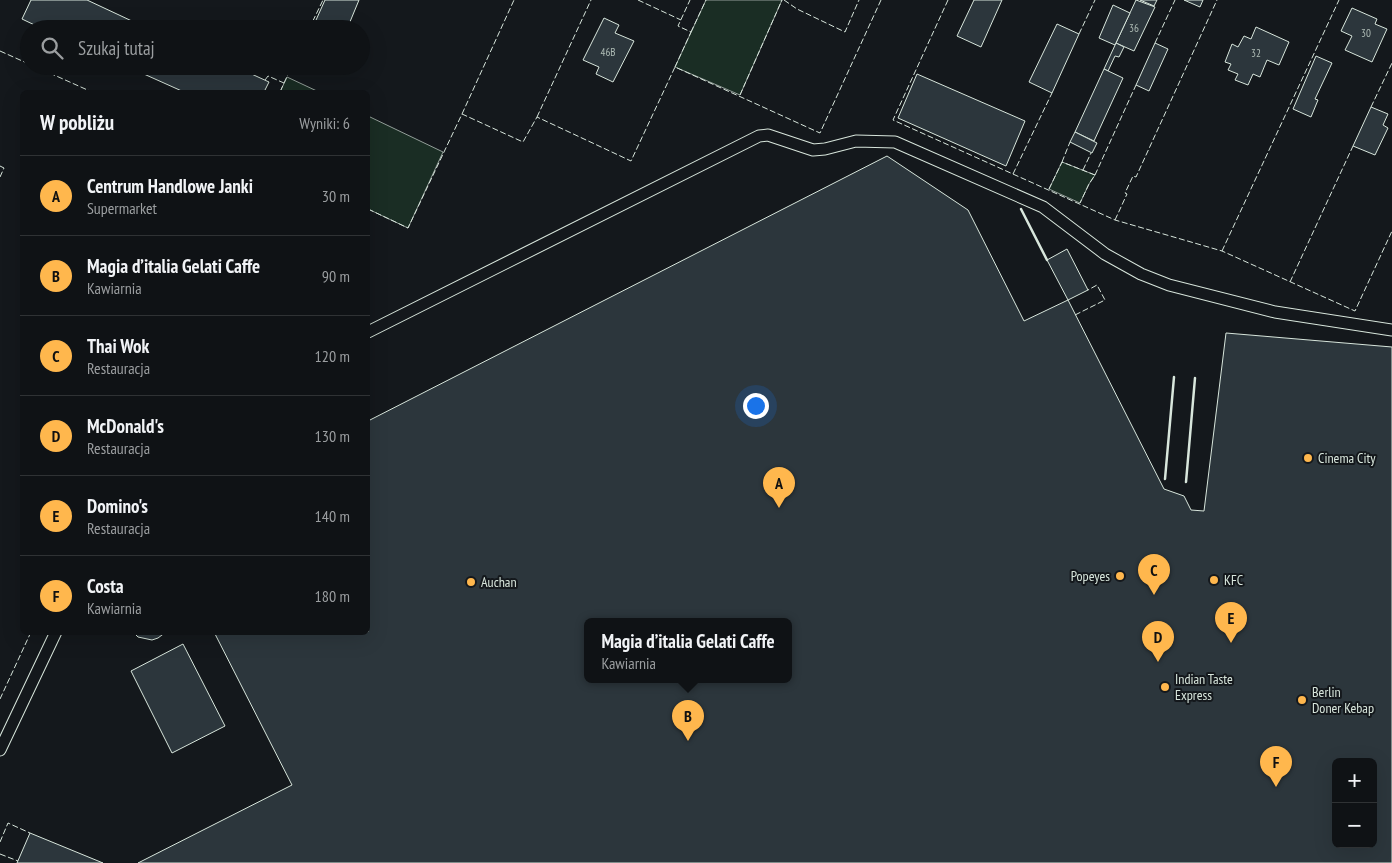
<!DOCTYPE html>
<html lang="pl">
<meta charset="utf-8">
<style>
body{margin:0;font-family:"PT Sans Narrow",sans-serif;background:#1d2022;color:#f1f3f6}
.controls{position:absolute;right:15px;bottom:15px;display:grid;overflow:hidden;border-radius:8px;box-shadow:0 5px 20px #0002}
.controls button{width:45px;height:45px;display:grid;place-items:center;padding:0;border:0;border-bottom:1px solid #2f3234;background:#0f1215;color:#f1f3f6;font:25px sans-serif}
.you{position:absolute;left:755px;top:405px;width:18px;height:18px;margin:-12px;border:4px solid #fff;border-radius:50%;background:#1a73e8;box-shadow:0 0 0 8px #1a73e833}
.badge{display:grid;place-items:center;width:32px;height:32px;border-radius:50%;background:#ffb74d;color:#111;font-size:16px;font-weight:700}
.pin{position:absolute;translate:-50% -41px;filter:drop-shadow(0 1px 2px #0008)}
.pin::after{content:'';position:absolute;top:26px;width:18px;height:15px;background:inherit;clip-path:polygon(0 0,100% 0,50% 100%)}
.popup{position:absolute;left:584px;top:618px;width:208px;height:65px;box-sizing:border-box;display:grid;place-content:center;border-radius:8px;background:#0f1215;filter:drop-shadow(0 1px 4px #0005);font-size:16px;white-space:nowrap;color:#9b9ea0}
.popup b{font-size:19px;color:#f1f3f6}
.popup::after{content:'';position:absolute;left:50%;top:100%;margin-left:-10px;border:10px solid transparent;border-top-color:#0f1215}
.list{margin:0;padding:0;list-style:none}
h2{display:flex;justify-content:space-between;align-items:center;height:65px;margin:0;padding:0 20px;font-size:21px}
h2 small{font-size:16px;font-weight:400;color:#9b9ea0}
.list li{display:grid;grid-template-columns:32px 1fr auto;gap:15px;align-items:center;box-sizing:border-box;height:80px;padding:0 20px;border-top:1px solid #2f3234}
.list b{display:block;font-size:19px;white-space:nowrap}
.list p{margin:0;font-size:16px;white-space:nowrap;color:#9b9ea0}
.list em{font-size:16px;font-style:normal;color:#9b9ea0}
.icon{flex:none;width:28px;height:28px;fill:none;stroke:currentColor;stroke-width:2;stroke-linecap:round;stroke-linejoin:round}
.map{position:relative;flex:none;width:1392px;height:863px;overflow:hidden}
.search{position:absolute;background:#0f1215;box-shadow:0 5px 20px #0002;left:20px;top:20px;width:350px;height:55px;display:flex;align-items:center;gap:12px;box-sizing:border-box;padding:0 18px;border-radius:28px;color:#9b9ea0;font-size:19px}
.panel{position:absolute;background:#0f1215;box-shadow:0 5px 20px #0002;left:20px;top:90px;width:350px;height:545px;border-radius:8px}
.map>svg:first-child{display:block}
.green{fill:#1a2d24;stroke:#939e99}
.building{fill:#2c363c;stroke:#d8e6dc;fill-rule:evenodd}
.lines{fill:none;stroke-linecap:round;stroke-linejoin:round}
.service-casing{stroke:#d8e6dc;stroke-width:13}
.service{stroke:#14181c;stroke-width:11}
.fence{stroke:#d8e6dc;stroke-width:1;stroke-dasharray:6 2.5;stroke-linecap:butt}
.wall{stroke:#d8e6dc;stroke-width:2.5}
.poi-dot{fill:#ffb74d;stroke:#14181c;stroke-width:2}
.labels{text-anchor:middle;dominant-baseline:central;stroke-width:4;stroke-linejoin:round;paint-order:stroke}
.number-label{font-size:11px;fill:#adbab4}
.poi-label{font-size:14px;fill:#d8e6dc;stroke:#14181c;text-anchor:start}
</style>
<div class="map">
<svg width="1392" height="863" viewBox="0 0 1392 863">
<rect width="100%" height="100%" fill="#14181c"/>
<g class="green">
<path d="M706,0h76l-42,95 -65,-28z"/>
<path d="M287,77l32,15h-39z"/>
<path d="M368,116l75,36 -35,76 -40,-19z"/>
<path d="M1062,162l33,13 -6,9 -9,19 -31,-14z"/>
</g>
<g class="building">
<path d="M31,0h56l47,22 -3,7h-88l-21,-10z"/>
<path d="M325,0h34l-12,29h-35z"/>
<path d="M974,0h28l-21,47 -24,-11z"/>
<path d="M1136,0l19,7 -21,44 -18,-8z"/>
<path d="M1140,0h17l-3,6z"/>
<path d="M1184,0h19l-3,7z"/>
<path d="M1113,5l17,8 -15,32 -16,-7z"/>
<path d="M1352,8l25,11 -2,5 12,5 -15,33 -27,-12 7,-14 -11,-5z"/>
<path d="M604,18l15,7 -4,8 19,8 -21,41 -17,-8 3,-7 -16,-7z"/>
<path d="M134,22l16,7h-19z"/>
<path d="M1057,24l22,10 -27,59 -23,-11z"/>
<path d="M1256,27l33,15 -10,23 -12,-5 -7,17 -7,-3 -5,11 -13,-5 3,-6 -10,-4 3,-6 -6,-2 7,-18 6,3 6,-11 7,3z"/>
<path d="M1116,43l8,4 -5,10 -4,-1 -7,15 -4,-2z"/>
<path d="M1155,43l13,6 -19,42 -13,-6z"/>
<path d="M1316,56l16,7 -17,36 3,1 -7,17 -18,-8z"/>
<path d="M126,66h108l35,16 -5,10h-80z"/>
<path d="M1104,69l19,9 -29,63 -19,-9z"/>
<path d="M917,74l108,47 -19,45 -108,-48z"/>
<path d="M1371,107l17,7 -5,11 5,3 -13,27 -22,-9z"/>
<path d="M1075,132l22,11 -5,10 -22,-11z"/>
<path d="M887,156l81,54 56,111 44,-21 96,189 20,7 7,14 13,1 22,-178 166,14v516h-1254l154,-78 -78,-153h154v-211zM588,622h200v58h-200zM1336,762h37v82h-37z"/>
<path d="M1067,249l21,41 -20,10 -21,-40z"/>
<path d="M166,632l-8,6 -6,2 -14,-3 -5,-5z"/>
<path d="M183,644l42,82 -53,27 -41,-82z"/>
<path d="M30,833l73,30h-86z"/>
</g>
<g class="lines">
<g class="service-casing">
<g id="service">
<path d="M368,332l391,-196 9,-1 45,15 12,-1 31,-8 39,1 148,65 62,47 36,20 28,11 106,27 117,18"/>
<path d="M0,750l56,-118"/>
</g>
</g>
<use href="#service" class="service"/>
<g class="fence">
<path d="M638,0l43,20"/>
<path d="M784,0l13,9 48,23 14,-32"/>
<path d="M948,0l-55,120 222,100 107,31 133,60 37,-80"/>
<path d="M309,29l14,-29"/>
<path d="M691,32l15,-32"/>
<path d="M1079,34l16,-34"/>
<path d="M1155,43l20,-43"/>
<path d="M0,51l29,13"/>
<path d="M34,66l58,26"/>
<path d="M675,67l16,-35 -13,-6 12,-26"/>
<path d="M265,80l3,-4 16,7 -4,9"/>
<path d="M284,83l8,-17"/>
<path d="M740,95l42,-95"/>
<path d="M1371,107l21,-44"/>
<path d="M462,114l52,-114"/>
<path d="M537,117l54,-117"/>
<path d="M1062,162l8,-20"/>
<path d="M0,166l4,2 -4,9"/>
<path d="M1083,170l8,-17"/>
<path d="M1013,174l39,-81"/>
<path d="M1095,175l41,-90"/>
<path d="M1049,189l13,-27 33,13 -6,9 -9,19"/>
<path d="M368,209l40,19 54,-114 61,28 14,-25 94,44 44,-94 145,66 61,-133"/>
<path d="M1115,220l12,-26 -2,-1 8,-17 3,1 81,-177"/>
<path d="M1222,251l117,-251"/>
<path d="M1290,282l63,-136"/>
<path d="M1075,315l30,-15 -8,-15 -9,5"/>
<path d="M0,699l31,-67"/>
<path d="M0,842l8,-19 22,10"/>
<path d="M0,854l18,7"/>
</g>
<g class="wall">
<path d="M1021,209l26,51"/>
<path d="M1165,479l9,-102"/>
<path d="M1186,482l9,-104"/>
</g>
</g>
<g class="poi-dot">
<circle cx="1308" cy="458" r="5"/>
<circle cx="1120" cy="576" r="5"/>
<circle cx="1214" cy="580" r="5"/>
<circle cx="471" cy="582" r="5"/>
<circle cx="1165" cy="687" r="5"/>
<circle cx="1302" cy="700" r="5"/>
</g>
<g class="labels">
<g class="number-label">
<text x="1134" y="28">36</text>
<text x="1366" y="33">30</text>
<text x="608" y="52">46B</text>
<text x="1256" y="53">32</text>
</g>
<g class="poi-label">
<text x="1318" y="458">Cinema City</text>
<text x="1110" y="576" text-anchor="end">Popeyes</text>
<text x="1224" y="580">KFC</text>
<text x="481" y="582">Auchan</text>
<text x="1175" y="679">Indian Taste<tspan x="1175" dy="16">Express</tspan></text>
<text x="1312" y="692">Berlin<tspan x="1312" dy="16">Doner Kebap</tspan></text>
</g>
</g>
</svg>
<div class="controls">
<button>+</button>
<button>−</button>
</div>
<div class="you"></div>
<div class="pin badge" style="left:779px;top:508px">A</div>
<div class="pin badge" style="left:688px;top:741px">B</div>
<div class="popup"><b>Magia d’italia Gelati Caffe</b>Kawiarnia</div>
<div class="pin badge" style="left:1154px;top:595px">C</div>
<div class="pin badge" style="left:1158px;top:662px">D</div>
<div class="pin badge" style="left:1231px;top:643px">E</div>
<div class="pin badge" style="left:1276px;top:787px">F</div>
<div class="search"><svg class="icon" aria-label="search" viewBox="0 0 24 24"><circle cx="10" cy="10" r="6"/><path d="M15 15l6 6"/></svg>Szukaj tutaj</div>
<section class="panel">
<h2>W pobliżu<small>Wyniki: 6</small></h2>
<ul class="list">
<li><span class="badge">A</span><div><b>Centrum Handlowe Janki</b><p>Supermarket</p></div><em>30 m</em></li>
<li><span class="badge">B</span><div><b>Magia d’italia Gelati Caffe</b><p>Kawiarnia</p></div><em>90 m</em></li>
<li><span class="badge">C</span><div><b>Thai Wok</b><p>Restauracja</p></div><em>120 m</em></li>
<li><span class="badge">D</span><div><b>McDonald's</b><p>Restauracja</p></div><em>130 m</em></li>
<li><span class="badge">E</span><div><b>Domino's</b><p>Restauracja</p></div><em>140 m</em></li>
<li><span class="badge">F</span><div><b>Costa</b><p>Kawiarnia</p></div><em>180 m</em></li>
</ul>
</section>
</div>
